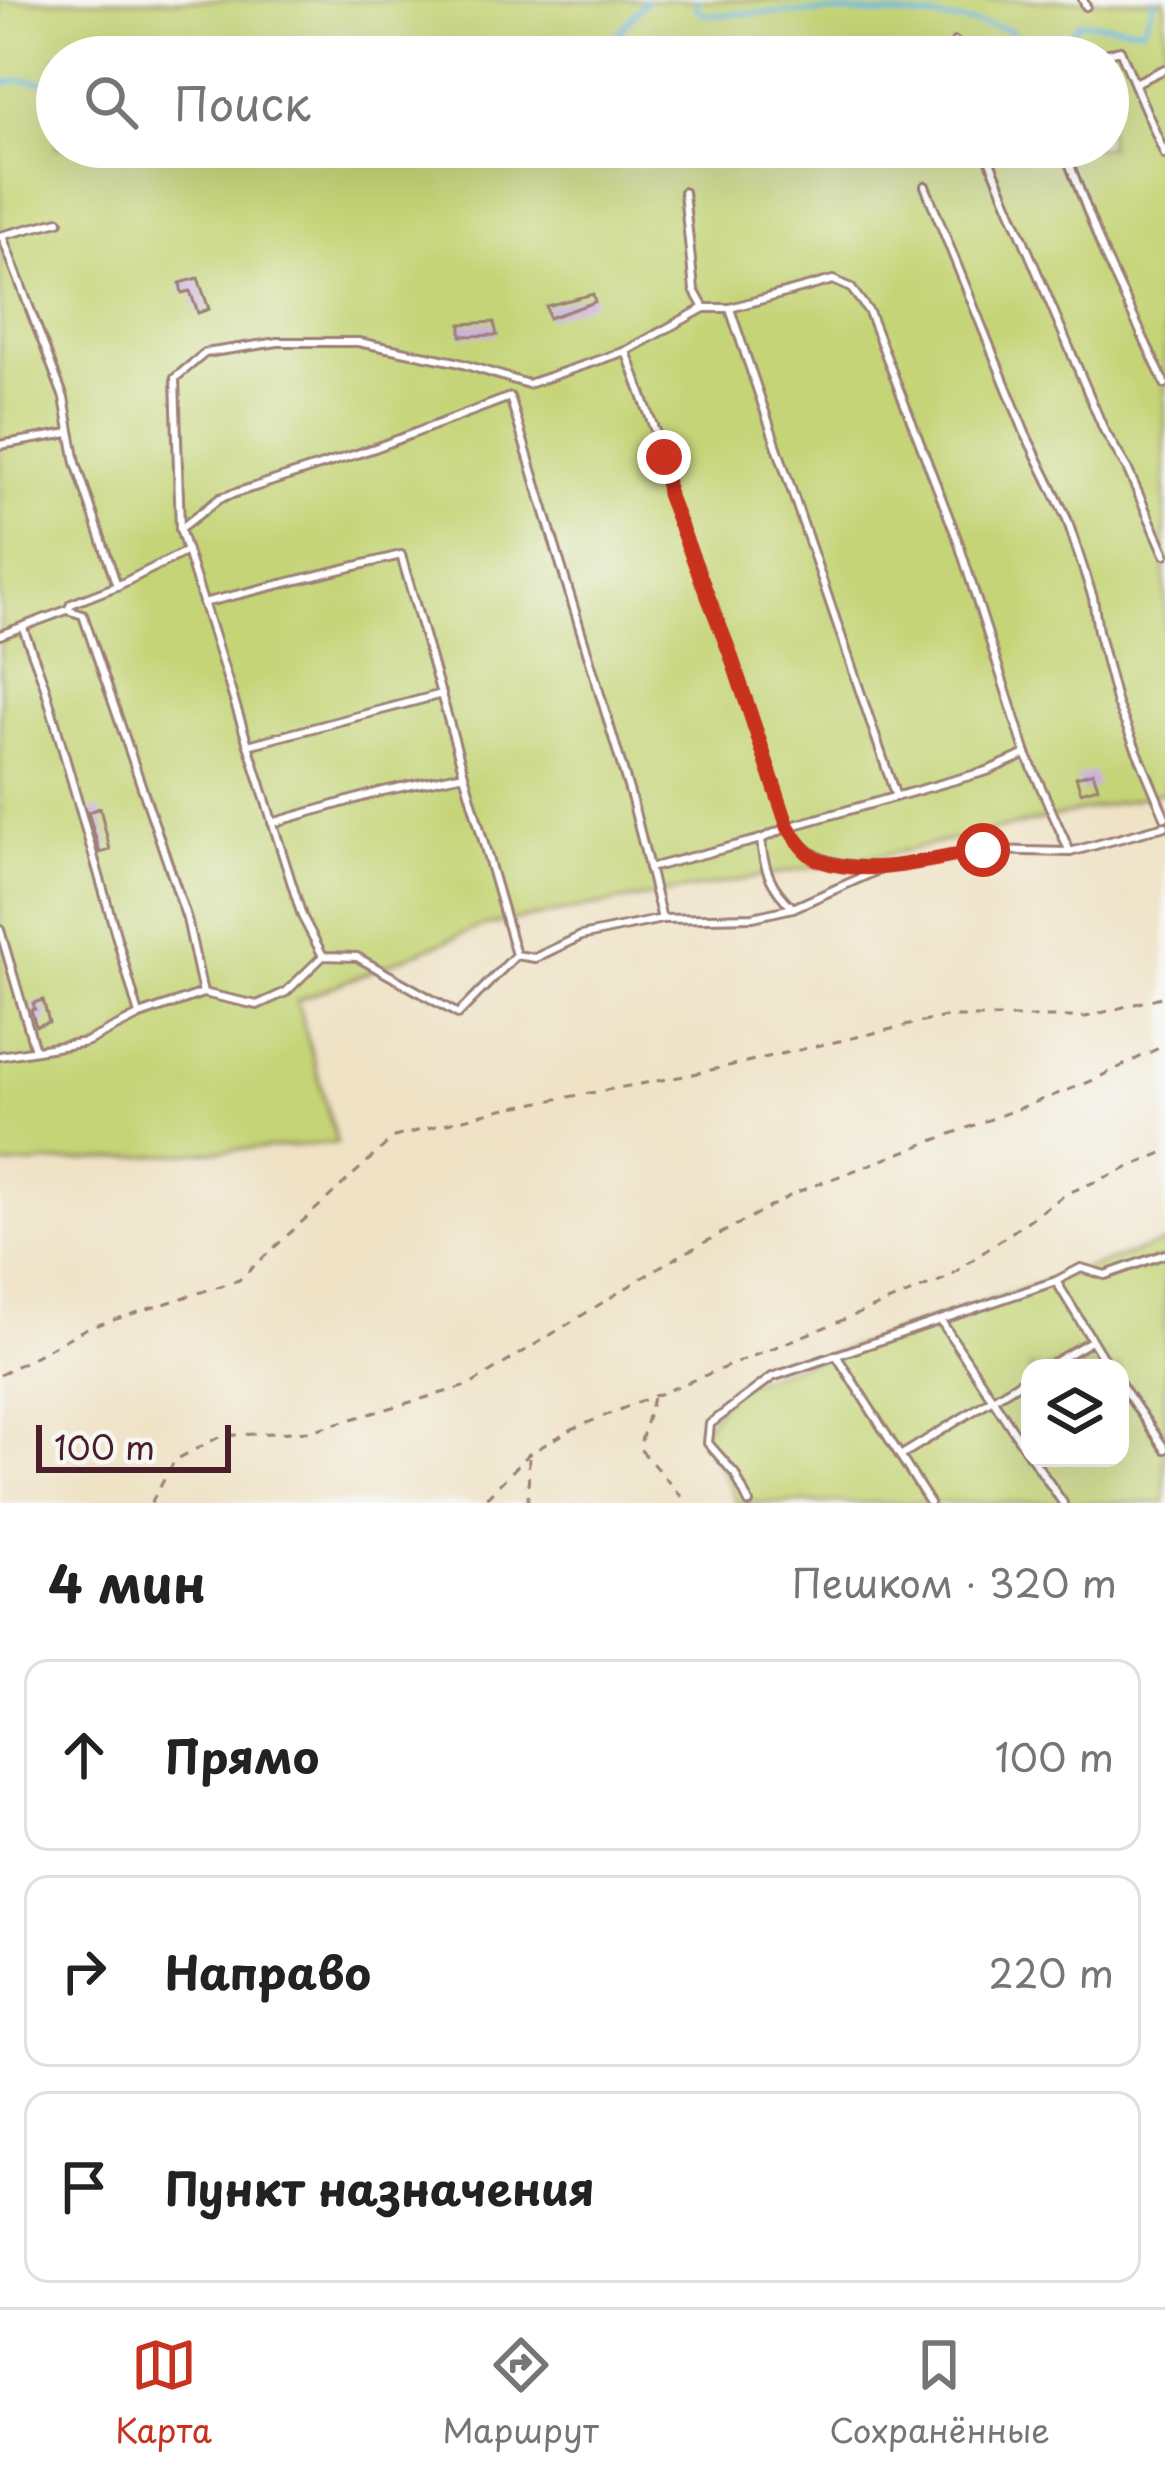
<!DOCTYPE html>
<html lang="ru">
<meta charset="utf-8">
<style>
body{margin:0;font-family:"Playpen Sans",sans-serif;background:#f2f2f2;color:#222}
.controls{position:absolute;right:36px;bottom:36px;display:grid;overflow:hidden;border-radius:24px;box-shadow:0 12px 48px #0002}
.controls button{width:108px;height:108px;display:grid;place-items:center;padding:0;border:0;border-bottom:3px solid #e0e0e0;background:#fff;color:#222;font:60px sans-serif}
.scale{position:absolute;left:36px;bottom:30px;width:195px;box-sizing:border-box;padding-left:12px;border:6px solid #4a1f2b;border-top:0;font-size:33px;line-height:42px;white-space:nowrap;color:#4a1f2b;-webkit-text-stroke:9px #f6f6f2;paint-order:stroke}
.stop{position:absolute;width:36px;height:36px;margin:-27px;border:9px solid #c8321e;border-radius:50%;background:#fff}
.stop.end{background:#c8321e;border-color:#fff;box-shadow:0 3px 12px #0008}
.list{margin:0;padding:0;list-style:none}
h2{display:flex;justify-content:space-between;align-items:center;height:156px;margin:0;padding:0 48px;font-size:51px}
h2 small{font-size:39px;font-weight:400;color:#767676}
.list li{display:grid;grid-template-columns:78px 1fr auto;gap:36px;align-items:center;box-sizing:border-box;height:192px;margin:0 24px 24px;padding:0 24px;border:3px solid #e0e0e0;border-radius:24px}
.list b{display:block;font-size:45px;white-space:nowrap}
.list em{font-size:39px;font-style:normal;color:#767676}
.icon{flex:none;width:66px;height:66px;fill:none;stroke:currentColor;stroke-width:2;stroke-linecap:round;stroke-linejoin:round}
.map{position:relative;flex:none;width:1165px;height:1503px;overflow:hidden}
.search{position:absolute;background:#fff;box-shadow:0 12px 48px #0002;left:36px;right:36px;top:36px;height:132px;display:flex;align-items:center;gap:30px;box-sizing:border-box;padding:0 42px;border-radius:66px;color:#767676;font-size:45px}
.sheet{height:804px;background:#fff}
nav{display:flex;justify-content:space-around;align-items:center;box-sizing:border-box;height:168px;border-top:3px solid #e0e0e0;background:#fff;font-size:33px;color:#767676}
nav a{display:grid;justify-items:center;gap:6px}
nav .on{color:#c8321e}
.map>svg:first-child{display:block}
.green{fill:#c5d476;stroke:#887a50;stroke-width:3;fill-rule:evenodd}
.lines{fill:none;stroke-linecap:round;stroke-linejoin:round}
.stream{stroke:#6bb7e5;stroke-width:4.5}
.building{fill:#cbaedd}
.service-casing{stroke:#9c8078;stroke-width:12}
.path{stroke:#9c8078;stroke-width:3;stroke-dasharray:9 9;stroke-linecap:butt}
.service{stroke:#fff;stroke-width:6}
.route{stroke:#c8321e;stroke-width:15}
</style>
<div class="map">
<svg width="1165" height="1503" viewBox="0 0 1165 1503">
<rect width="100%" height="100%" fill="#f6f6f2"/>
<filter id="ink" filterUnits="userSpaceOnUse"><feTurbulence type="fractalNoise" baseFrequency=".00833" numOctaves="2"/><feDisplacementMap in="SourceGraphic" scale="24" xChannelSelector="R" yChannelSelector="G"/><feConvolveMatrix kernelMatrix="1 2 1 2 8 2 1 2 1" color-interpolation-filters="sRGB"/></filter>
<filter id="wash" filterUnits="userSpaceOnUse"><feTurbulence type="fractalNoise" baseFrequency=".004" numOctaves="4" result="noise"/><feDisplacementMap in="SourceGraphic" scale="48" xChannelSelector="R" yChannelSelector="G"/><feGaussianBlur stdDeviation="2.7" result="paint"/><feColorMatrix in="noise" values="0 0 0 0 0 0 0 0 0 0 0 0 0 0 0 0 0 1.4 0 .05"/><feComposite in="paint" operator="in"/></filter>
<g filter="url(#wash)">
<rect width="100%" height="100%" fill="#efe2c5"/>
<g class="green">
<path d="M0,0h1165v792l-261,59 -421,75 -186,75 40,142 -337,23zM57,57h1051v90h-1051z"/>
<path d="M1165,1242v261h-428l-14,-32 -23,-36 32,-48zM1030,1368h90v90h-90z"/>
</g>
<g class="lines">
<g class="stream">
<path d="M699,0l-4,7 12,8c104,-5 199,-5 302,14l8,11 53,-5 9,-13 65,6 11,-28"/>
<path d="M501,57l32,-16 78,1 35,-42"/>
<path d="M0,84l18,-4 39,3"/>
</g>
</g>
<g id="blocks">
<g class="building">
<path d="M198,278l11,31 -11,4 -8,-22 -8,2 -2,-10z"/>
<path d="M593,294l2,8 -46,16 -3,-12z"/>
<path d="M494,322l3,13 -36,1v-12z"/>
<path d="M1093,772l5,15 -17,5 -5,-15z"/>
<path d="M100,808l10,42 -10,3 -12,-41z"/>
<path d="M43,1000l6,22 -13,4 -5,-16 4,-1 -2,-6z"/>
</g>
</g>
</g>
<g filter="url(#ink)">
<use href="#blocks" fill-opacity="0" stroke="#9c8078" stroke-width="3"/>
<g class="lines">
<g class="service-casing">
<g id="service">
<path d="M1083,0l3,6"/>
<path d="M955,42l6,15"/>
<path d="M1095,57l25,-7 45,105"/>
<path d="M1135,83l30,-14"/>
<path d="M984,147l120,283 23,38 38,86"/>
<path d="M1063,147l42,109 60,128"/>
<path d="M925,186l100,247 42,86 26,79 5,33 19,73 48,113"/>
<path d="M684,192l10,98 10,18"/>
<path d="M0,236l59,-15"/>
<path d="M2,236l62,162 12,65 41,123"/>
<path d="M730,309l165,485"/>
<path d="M626,351l38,105 4,38 62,159 58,174 -27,12 -112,29"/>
<path d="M0,445l69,-12"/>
<path d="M180,529l40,-31 155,-50 135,-51 122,403 30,119"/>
<path d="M203,603l198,-48 115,400"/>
<path d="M68,610l3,-6 46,-18 70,-35"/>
<path d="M23,628l21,56 95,331"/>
<path d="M0,635l67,-25 16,5 104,304 16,74"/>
<path d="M248,745l194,-51"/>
<path d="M272,823l111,-32 81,-17"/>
<path d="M761,839c2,29 10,49 32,69"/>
<path d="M1070,852l95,-26"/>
<path d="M879,868c-45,-6 -64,-1 -91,-41l199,-56 39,-17"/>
<path d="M0,930l35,120"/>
<path d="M0,1056l86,-14 54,-27 63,-22 54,12 29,-13 37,-36 34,1 101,57 58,-59 19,3 46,-22 81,-17 91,-2 40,-9 92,-41 99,-17 86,2 -44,-98 -68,-213 -89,-229 -18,-24 -18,-8 -103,28h-26l-78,43 -98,33 -72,-22 -98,-20h-80l-73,11 -30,25 5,151 122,387 21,40"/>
<path d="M1056,1281l53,87"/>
<path d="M941,1321l89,135"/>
<path d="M836,1355l94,148"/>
<path d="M1044,1368l47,-27"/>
<path d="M1120,1383l45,66"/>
<path d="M900,1456l130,-80"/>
<path d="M1032,1458l31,45"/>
<path d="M749,1503l-14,-29 -27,-31 2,-19 62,-47 284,-96 25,-13 24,7 60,-21"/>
</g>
</g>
<g class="path">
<path d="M0,1375l85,-46 154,-49 155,-143 108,-28 182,-33 261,-59h141l79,-21"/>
<path d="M653,1398l-14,50 48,55"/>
<path d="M151,1503l24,-43 46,-24 89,-5 160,-46 193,-120 134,-73 292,-110 76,-37"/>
<path d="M469,1503l19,-7 41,-42 43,-25 375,-151 119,-84 99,-42"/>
<path d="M528,1503l1,-47"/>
</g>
<use href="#service" class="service"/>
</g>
</g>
<g class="lines" filter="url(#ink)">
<path class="route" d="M664,457l4,37 62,159 58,174c9,13 17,28 33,34 51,17 112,-2 162,-11"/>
</g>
</svg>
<div class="controls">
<button><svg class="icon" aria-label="layers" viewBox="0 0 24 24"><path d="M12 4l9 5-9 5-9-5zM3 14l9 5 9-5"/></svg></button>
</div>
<div class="scale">100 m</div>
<div class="stop" style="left:983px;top:850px"></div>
<div class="stop end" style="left:664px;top:457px"></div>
<div class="search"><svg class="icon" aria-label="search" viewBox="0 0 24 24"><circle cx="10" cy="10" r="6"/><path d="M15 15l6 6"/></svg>Поиск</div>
</div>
<section class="sheet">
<h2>4 мин<small>Пешком · 320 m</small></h2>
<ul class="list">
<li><svg class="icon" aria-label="ahead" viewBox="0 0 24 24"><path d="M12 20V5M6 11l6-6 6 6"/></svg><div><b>Прямо</b></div><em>100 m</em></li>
<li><svg class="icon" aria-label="right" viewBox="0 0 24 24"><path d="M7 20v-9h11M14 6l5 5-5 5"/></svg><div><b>Направо</b></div><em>220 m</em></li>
<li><svg class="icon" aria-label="arrive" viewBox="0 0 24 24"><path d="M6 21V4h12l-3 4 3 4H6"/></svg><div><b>Пункт назначения</b></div></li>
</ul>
</section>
<nav>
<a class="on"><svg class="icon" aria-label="map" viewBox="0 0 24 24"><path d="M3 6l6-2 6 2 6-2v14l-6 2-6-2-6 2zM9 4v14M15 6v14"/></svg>Карта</a>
<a><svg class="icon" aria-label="directions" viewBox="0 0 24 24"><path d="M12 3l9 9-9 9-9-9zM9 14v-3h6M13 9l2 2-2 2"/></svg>Маршрут</a>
<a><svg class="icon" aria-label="saved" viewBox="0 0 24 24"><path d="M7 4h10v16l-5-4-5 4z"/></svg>Сохранённые</a>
</nav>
